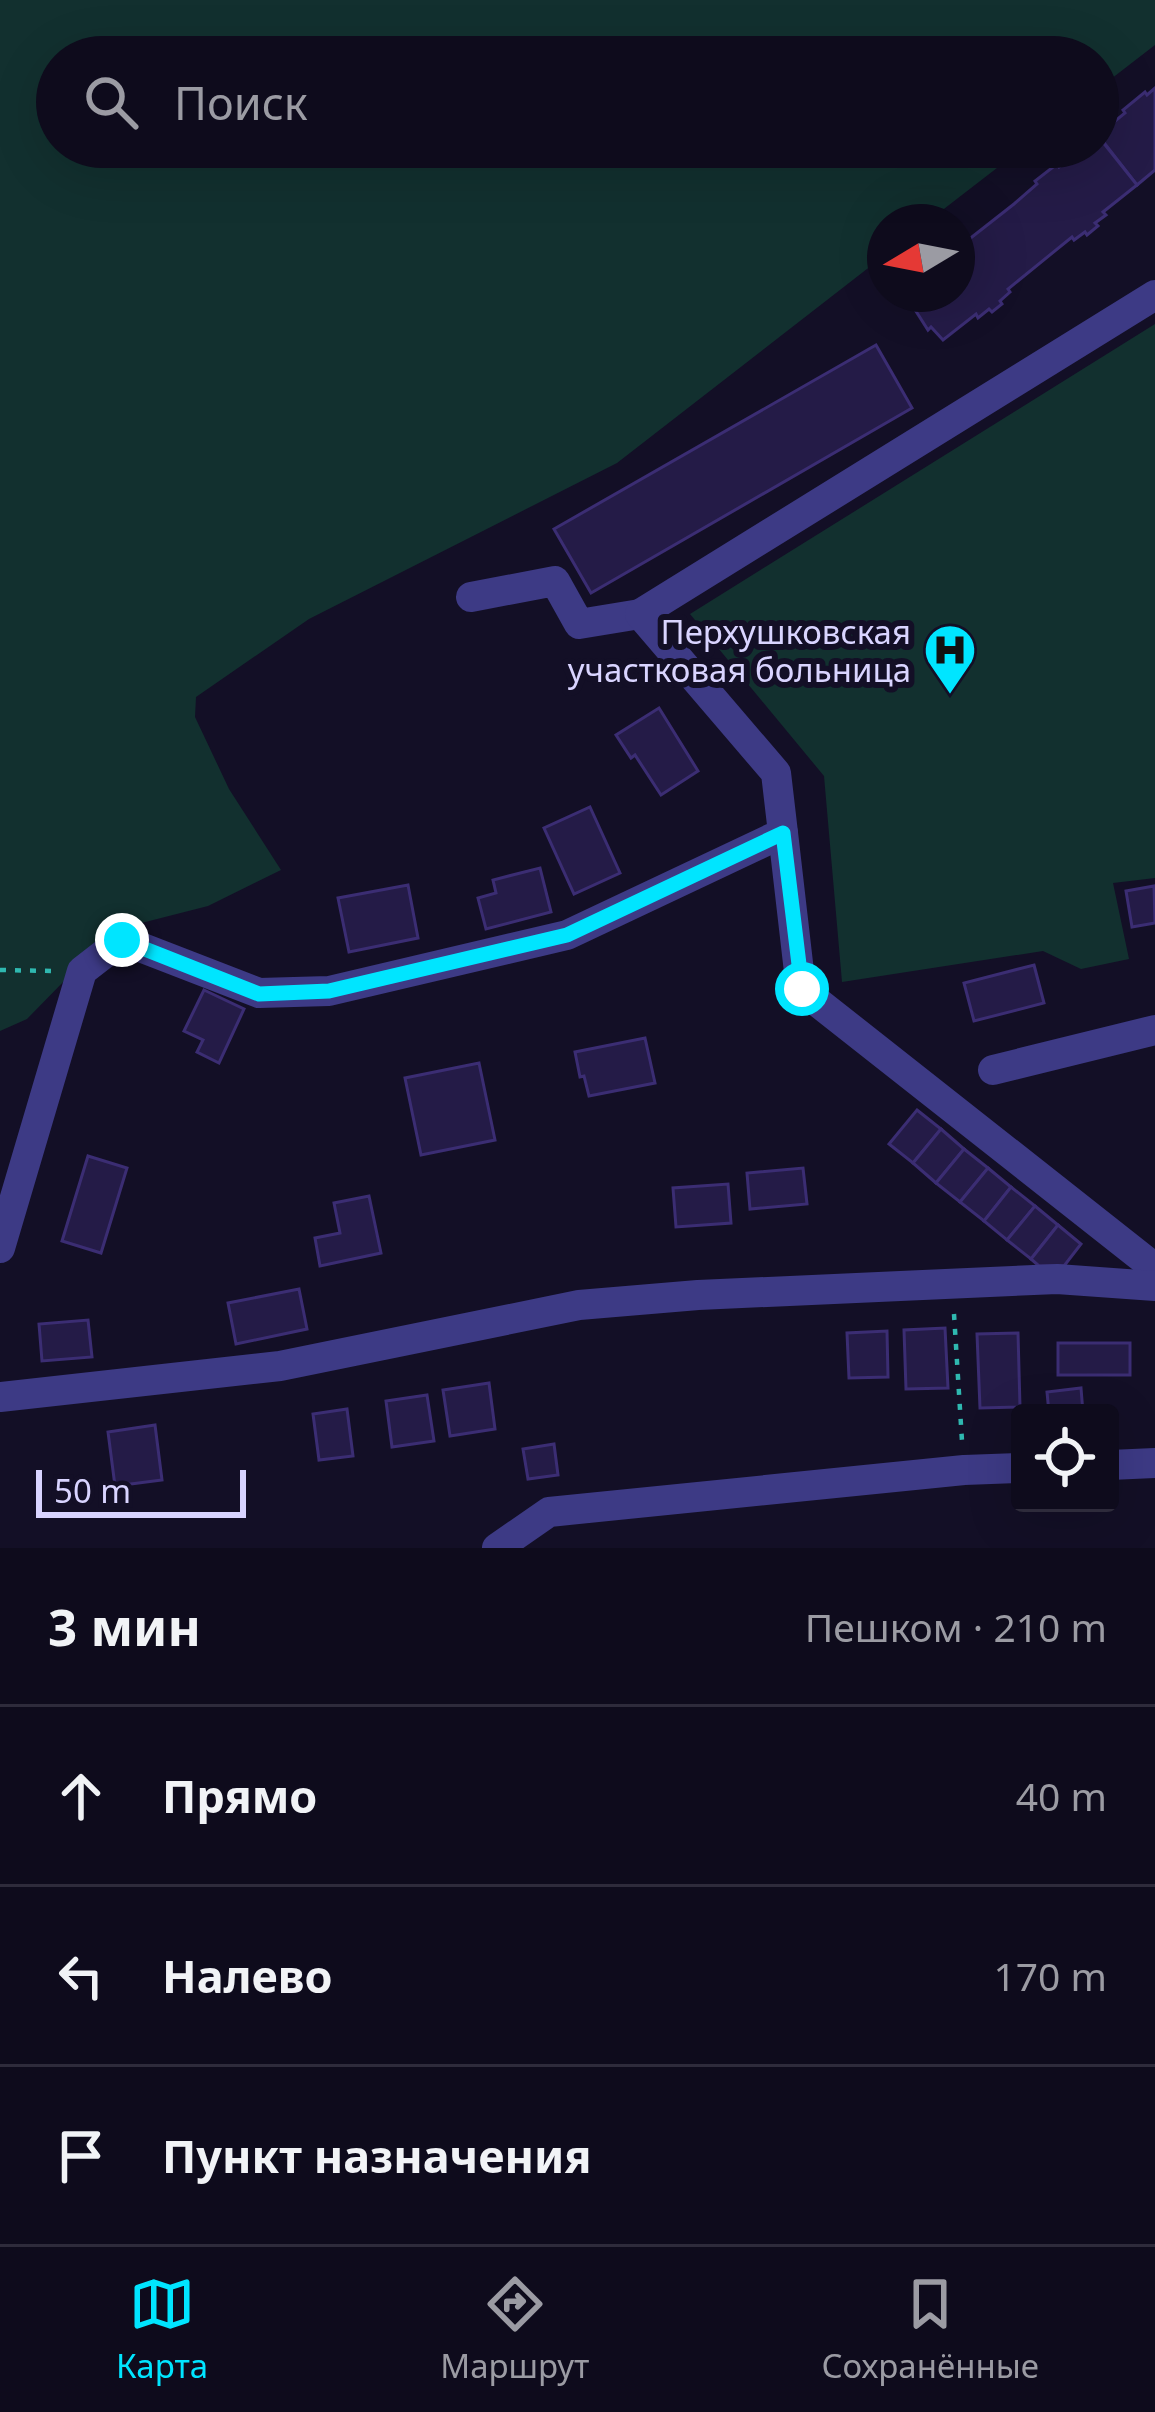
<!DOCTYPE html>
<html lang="ru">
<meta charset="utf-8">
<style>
body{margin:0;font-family:"Noto Sans",sans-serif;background:#1c1929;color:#f1f3f6}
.controls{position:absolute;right:36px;bottom:36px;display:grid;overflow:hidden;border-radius:12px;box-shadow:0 12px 48px #0002}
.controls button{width:108px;height:108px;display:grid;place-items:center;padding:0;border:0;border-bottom:3px solid #2e2b3b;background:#0e0b1c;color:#f1f3f6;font:60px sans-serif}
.compass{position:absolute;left:867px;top:204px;width:108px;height:108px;border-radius:50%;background:#0e0b1c;box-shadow:0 12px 48px #0002;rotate:260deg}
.scale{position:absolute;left:36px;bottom:30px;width:210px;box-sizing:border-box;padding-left:12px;border:6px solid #d9d4ff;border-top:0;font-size:33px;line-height:42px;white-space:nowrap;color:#d9d4ff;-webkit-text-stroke:9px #130f26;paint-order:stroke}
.stop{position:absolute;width:36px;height:36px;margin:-27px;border:9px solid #00e5ff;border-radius:50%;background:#fff}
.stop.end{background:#00e5ff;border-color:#fff;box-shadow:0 3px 12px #0008}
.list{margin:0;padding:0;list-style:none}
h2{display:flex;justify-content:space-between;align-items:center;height:156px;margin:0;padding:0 48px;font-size:51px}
h2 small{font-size:39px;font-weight:400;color:#9b9ba3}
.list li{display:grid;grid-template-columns:78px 1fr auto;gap:36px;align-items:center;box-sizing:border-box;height:180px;padding:0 48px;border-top:3px solid #2e2b3b}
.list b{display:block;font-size:45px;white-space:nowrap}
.list em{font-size:39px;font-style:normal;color:#9b9ba3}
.icon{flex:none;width:66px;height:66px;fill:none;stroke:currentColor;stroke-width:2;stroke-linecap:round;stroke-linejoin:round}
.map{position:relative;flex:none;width:1155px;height:1548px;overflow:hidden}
.search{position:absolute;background:#0e0b1c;box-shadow:0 12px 48px #0002;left:36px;right:36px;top:36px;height:132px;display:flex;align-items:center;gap:30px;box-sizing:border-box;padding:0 42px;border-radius:66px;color:#9b9ba3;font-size:45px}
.sheet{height:696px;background:#0e0b1c}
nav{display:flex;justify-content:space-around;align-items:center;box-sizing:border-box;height:168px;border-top:3px solid #2e2b3b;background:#0e0b1c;font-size:33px;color:#9b9ba3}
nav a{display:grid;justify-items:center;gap:6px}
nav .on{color:#00e5ff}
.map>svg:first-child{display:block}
.green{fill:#12302f}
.building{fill:#241b47;stroke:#3b2d73;stroke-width:3}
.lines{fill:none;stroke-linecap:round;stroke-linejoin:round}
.path{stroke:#2fb8b0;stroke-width:4.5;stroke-dasharray:6 9;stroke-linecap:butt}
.minor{stroke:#3d3a85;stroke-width:30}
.route{stroke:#00e5ff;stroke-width:15}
.labels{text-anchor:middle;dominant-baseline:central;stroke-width:12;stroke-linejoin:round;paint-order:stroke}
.poi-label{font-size:33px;fill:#d9d4ff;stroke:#130f26;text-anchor:end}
</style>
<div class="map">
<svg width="1155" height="1548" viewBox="0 0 1155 1548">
<rect width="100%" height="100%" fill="#130f26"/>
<g class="green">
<path d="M0,0h1155v45l-57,44v-32h-1041v90h967l-97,75h-42v33l-268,208 -308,156 -113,78 -1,20 34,72 52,81 -73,36 -94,24 -87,89 -27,12z"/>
<path d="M1155,324v554l-42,5 16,76 -48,10 -38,-18 -201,31 -18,-206 -134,-162z"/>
</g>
<g class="building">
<path d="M1155,88v82l-18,15 -39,-50 27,-22 -2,-3 22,-18 2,3z"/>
<path d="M1098,136l39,49 -34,27 3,3 -11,8 3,3 -11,9 -2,-3 -11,8 -2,-3 -64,52 2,3 -10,9 2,3 -10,8 -3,-3 -11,9 -2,-4 -33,26 -12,-13 -3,3 -23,-36h52v-50l4,-3 2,3 51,-40 23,-20 -2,-3 22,-17 2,3 10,-8 -3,-3 11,-9h21z"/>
<path d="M876,345l36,63 -321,185 -37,-64z"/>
<path d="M659,708l39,63 -37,24 -26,-40 -4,3 -15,-23z"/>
<path d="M590,807l30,66 -46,21 -30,-66z"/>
<path d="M540,868l11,44 -65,17 -8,-31 18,-5 -3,-13z"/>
<path d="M408,885l10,53 -69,14 -11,-54z"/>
<path d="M1154,886l1,37 -23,4 -6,-36z"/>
<path d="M1034,965l10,38 -70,18 -10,-38z"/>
<path d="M204,990l40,19 -25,54 -22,-11 6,-12 -19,-9z"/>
<path d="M645,1038l10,45 -66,13 -5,-20 -4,1 -5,-25z"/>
<path d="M479,1063l16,77 -74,15 -16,-77z"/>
<path d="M917,1110l24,19 -28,34 -24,-19z"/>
<path d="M941,1129l23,20 -28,34 -23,-20z"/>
<path d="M964,1149l24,19 -28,34 -24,-19z"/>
<path d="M88,1156l39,12 -26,85 -39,-12z"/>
<path d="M803,1168l4,36 -57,5 -3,-36z"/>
<path d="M988,1168l23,19 -27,34 -24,-19z"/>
<path d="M728,1184l3,39 -55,4 -3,-39z"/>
<path d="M1011,1187l24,19 -28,34 -23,-19z"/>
<path d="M369,1196l12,57 -61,13 -5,-28 25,-5 -6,-30z"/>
<path d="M1035,1206l23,19 -27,34 -24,-19z"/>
<path d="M1058,1225l23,19 -17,22h-25l-8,-7z"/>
<path d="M299,1289l8,40 -71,15 -8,-41z"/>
<path d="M88,1320l4,37 -50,4 -3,-37z"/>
<path d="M945,1328l3,60 -42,1 -2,-59z"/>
<path d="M887,1331l1,46 -39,1 -2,-45z"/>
<path d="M1018,1333l2,74 -40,1 -3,-74z"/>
<rect x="1058" y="1343" width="72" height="32"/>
<path d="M489,1383l6,46 -45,7 -7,-46z"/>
<path d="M1081,1388l2,25h-34l-2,-21z"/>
<path d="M427,1395l7,46 -42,6 -6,-46z"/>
<path d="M347,1409l6,47 -34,4 -6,-46z"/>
<path d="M155,1425l7,55 -47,6 -7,-54z"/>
<path d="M554,1444l4,31 -30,4 -5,-30z"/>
</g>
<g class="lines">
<g class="path">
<path d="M0,970l54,1"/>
<path d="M954,1314l8,127"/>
</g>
<g class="minor">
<path d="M471,597l84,-16 24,43 61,-10"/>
<path d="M783,833l18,156 354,279"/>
<path d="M993,1070l162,-40"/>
<path d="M0,1248l82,-277 40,-31 137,53 70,-2 238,-56 216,-102 -7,-60 -136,-159 515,-319"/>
<path d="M0,1397l280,-31 299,-61 119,-10 359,-16 98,7"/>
<path d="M1110,1465l45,-2"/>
<path d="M497,1548l52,-36 415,-42 56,-2"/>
</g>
</g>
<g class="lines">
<path class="route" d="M122,940l137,54 70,-3 238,-56 216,-102 19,156"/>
</g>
<defs>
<g id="hospital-pin" transform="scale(2.7)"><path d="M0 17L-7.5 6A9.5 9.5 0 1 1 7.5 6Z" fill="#00e5ff" stroke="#130f26"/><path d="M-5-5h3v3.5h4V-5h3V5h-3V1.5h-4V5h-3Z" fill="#111"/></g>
</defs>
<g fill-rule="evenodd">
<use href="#hospital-pin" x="950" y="650"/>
</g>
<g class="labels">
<g class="poi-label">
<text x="911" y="631">Перхушковская<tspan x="911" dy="38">участковая больница</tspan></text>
</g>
</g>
</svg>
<div class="controls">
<button><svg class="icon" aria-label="locate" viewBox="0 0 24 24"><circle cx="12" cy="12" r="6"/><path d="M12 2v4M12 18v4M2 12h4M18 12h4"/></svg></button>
</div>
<svg class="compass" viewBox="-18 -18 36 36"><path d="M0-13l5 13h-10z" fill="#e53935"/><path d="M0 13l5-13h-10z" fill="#9b9ba3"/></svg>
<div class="scale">50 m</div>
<div class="stop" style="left:802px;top:989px"></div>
<div class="stop end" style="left:122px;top:940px"></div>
<div class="search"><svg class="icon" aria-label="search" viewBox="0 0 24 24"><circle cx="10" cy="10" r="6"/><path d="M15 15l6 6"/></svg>Поиск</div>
</div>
<section class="sheet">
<h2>3 мин<small>Пешком · 210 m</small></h2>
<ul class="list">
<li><svg class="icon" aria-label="ahead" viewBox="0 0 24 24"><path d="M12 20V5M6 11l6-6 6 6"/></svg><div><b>Прямо</b></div><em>40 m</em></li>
<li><svg class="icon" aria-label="left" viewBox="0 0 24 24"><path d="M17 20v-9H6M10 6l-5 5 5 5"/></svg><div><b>Налево</b></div><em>170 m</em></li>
<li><svg class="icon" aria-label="arrive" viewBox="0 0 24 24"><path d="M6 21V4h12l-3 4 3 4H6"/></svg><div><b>Пункт назначения</b></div></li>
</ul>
</section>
<nav>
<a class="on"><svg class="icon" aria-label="map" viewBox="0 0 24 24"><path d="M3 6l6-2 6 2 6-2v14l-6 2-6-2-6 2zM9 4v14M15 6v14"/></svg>Карта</a>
<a><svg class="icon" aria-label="directions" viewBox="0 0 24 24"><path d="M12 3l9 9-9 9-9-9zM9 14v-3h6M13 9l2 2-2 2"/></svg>Маршрут</a>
<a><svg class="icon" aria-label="saved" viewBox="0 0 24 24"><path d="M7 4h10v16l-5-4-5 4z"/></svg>Сохранённые</a>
</nav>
